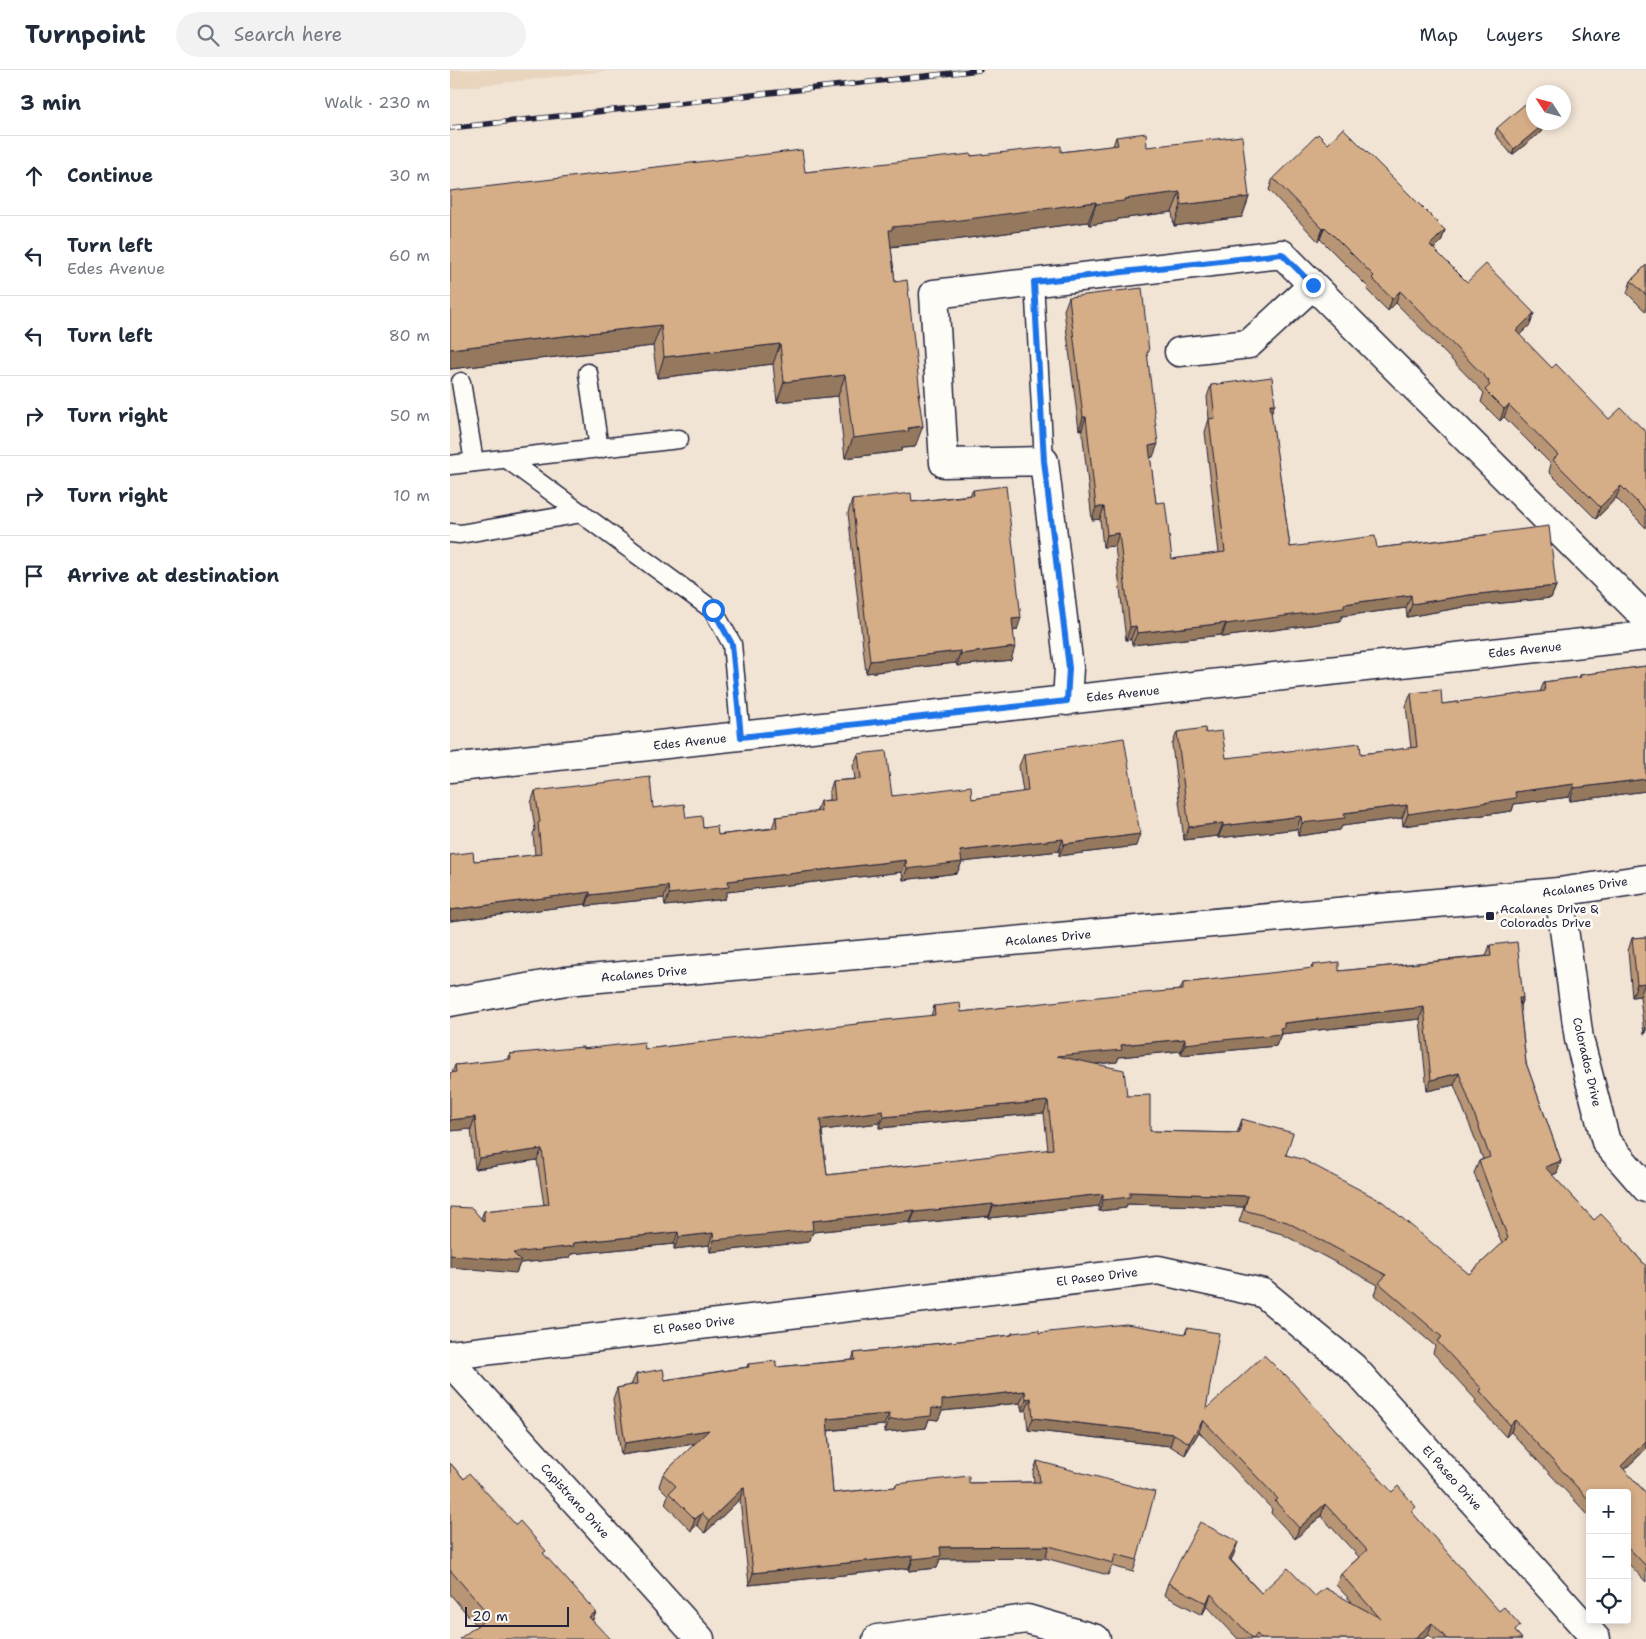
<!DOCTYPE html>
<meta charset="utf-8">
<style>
body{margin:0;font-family:"Shantell Sans",sans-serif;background:#f2f2f3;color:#1f2937}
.controls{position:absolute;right:15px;bottom:15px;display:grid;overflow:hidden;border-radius:5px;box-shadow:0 2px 8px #0003}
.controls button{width:45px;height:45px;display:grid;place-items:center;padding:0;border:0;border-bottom:1px solid #e0e1e3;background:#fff;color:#1f2937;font:25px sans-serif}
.compass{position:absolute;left:1076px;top:15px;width:45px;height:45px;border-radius:50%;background:#fff;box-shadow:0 2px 8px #0003;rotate:306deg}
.scale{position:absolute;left:15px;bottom:12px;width:104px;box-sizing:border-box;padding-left:5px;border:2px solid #22223b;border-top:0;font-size:14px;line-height:18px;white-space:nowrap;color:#22223b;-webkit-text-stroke:4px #fdfcf7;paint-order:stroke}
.stop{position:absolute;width:15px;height:15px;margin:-11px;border:4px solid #1a73e8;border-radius:50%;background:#fff}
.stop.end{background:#1a73e8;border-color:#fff;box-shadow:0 1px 5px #0008}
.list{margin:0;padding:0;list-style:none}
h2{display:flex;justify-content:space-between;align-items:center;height:65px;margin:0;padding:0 20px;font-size:21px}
h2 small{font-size:16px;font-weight:400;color:#747a83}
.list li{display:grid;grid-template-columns:32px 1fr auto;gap:15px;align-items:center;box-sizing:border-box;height:80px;padding:0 20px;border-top:1px solid #e0e1e3}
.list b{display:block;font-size:19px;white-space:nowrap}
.list p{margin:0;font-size:16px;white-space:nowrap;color:#747a83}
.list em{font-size:16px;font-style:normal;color:#747a83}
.icon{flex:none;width:28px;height:28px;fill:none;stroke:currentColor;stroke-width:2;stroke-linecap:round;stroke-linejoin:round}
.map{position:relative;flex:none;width:1196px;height:1569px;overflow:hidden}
header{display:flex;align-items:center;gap:30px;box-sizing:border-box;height:70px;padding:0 25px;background:#fff;border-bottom:1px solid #e0e1e3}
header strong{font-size:24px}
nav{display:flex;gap:28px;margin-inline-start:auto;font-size:18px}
.search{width:350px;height:45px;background:#f2f2f3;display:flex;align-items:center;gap:12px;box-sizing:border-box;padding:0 18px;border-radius:28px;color:#747a83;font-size:19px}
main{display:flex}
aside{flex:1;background:#fff}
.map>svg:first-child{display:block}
.built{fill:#e9d4be}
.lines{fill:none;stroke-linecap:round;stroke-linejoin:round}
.service-casing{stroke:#22223b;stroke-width:21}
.minor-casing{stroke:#22223b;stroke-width:31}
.service{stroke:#fdfcf7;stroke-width:18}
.minor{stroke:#fdfcf7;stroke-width:28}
.rail-casing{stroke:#22223b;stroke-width:5.5}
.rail{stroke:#fdfcf7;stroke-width:4;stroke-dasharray:11;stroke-linecap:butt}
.wall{fill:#b79574;stroke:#22223b;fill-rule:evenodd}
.shaded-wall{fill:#95795e;stroke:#22223b}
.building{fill:#d5ad87;stroke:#22223b;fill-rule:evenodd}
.route{stroke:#1a73e8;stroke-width:6}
.poi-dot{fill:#22223b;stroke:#fdfcf7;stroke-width:2}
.labels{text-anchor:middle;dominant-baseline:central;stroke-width:5;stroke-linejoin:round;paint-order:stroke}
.street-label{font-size:12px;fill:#22223b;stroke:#fdfcf7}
.poi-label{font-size:12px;fill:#22223b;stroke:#fdfcf7;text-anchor:start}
</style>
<header>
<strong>Turnpoint</strong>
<div class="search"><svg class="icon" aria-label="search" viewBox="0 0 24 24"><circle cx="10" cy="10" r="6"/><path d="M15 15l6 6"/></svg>Search here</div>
<nav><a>Map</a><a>Layers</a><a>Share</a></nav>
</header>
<main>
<aside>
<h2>3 min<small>Walk · 230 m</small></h2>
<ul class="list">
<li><svg class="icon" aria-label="ahead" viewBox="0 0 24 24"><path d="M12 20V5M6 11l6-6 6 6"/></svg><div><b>Continue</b></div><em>30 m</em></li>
<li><svg class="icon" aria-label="left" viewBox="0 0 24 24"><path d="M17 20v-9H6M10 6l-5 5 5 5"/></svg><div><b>Turn left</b><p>Edes Avenue</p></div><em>60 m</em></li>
<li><svg class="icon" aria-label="left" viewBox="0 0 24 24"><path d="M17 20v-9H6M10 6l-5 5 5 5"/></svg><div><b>Turn left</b></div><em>80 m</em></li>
<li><svg class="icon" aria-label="right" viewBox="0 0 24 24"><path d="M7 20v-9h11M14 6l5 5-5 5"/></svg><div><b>Turn right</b></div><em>50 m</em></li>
<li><svg class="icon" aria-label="right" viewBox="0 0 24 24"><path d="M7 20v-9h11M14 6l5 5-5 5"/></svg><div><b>Turn right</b></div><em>10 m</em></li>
<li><svg class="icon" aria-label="arrive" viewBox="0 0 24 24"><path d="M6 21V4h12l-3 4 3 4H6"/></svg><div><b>Arrive at destination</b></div></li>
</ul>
</aside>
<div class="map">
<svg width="1196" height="1569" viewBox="0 0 1196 1569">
<rect width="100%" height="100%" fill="#f1e4d5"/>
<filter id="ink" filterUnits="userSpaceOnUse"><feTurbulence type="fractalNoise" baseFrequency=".02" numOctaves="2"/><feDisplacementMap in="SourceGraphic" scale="10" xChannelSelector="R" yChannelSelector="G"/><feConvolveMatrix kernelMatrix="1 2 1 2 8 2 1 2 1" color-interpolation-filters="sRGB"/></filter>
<g filter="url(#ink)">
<path class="built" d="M0,0h164l-164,19z"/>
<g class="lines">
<g class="service-casing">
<g id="service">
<path d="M584,212l10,179"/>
<path d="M138,303l11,76"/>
<path d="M11,312l13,80"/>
<path d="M57,389l206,151 19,34 9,93"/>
<path d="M0,395l229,-26"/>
<path d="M0,463l10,1 122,-21"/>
</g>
</g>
<g class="minor-casing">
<g id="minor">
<path d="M729,282l70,-8 64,-59"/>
<path d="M617,631l2,-33 -25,-207 -100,2 -10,-169 348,-40 364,364"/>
<path d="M0,698l1196,-132"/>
<path d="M1109,822l20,147 27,103 40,46"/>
<path d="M0,932l116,-21 993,-89 87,-13"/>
<path d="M0,1285l708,-85 105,23 90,74 243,272"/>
<path d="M0,1292l250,277"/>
<path d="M427,1569l150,-20 69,20"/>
</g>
</g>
<use href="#service" class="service"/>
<use href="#minor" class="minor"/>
<g class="rail-casing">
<path id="rail" d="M0,58l530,-58"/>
</g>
<use href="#rail" class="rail"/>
</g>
<g class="wall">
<path d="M1093,55l-2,7 -29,23 -17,-21 2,-6z"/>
<path d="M666,67l31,10 102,50 -7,20 -68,9 -2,-14 -54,7 -1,2 -28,4 -1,-3 -142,19 -55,6 4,35 25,111 -1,3 -4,51 -13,1 -1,3 -56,7 -7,-62 -61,6 -4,-38 -116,14 -4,-32 -203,23 355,-197 166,-16 90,-4 52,-6z"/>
<path d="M878,74l117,86 -4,12 -7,7 33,33 67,31 -4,12 -11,10 33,33 57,51 37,13v96l-30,-30 -20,21 -47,-47 2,-8 -47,-47 -4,4 -19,-19 3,-9 -88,-90 -8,8 -21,-21 1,-3 -48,-48 -2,2 -49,-51 4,-12z"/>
<path d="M1196,195v47l-19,-19 4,-12z"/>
<path d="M619,227l78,60 6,100h-3l6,46 16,56 47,-6 -14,-121 4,-13 -2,-22 4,-12 60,29 19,133 87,1 115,-14 1,-1 63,53 -5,12 -87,9 -57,10 -1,-9 -64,8 -2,5 -118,16 -1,-2 -89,10 -1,-6 -5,1 -11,-94 -12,1 -3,-28 -8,1 -10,-91 -3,1 -15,-120z"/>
<path d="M523,420l44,140 -4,1 -2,29 -54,6 -1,-3 -90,10 -18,-160 4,-13 60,2 58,-7z"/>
<path d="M1196,596v125l-76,10 -1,-4 -55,7 -2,7 -109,15 -1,-8 -60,8 -2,4 -42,6 -1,-7 -79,9v-2l-34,4 -12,-95 5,-13 29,1 20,25 135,-4 50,-6 -5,-42 5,-13 31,11 98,-12 4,-10 36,-5v-2z"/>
<path d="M408,684l34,42 80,3 51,-7 -4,-26 5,-12 112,92 -77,10v-5l-97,11 -5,11 -54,7 -1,-8 -175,20 -2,7 -60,7 -1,-8 -78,8v-2l-136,17v-66l24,6 61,-6 -2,-21 2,-5 -4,-26 4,-12 118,17 33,10 32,17 54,-7 4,-11 40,-5 4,-11 9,-1v-7l4,-12 22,-2 -2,-13z"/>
<path d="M1196,867v96l-2,1 -4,-38 -8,1 -4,-46 4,-13z"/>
<path d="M1040,875l33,53 -3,8 6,57 35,98 -4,12 -5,2 42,45 30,21 22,25v183l-22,21 22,23v89l-19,-20v-69h-37v24l-79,-85 -5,5 -31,-34 1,-3 -43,-47 2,-7 -60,-51 3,-10 -96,-51 -43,-12 5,-15 -117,-3 -1,4 -27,3v-5l-110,12v-2l-79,8v-2l-97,10 -4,10 -99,10 -1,-7 -35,4v-5l-103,10 -2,4 -49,5 -4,10 -35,-55 3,-7 60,-6 -7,-45 -62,9 -4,-40 -21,2v-58h2l3,-8 53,-5 2,-6 73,-5h62l107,-12 104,-12 1,-2 74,-7 3,-10 27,6 219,-22 3,-7 128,-14 1,-4 27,6 147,-15zM970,949l7,72 27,-6 29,74 -4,2 -5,12 28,71 -33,30 -183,-119 -44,-36 -5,14 -87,-2 -23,-35 -32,-32 22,-2 2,-5 62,-6v4l95,-9 5,-12zM594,1043l4,37 -221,25 -5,-45 57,-7v5z"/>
<path d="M737,1258l19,81 186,83 21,22 109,125h-90l-4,-4 -5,4h-185l-31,-33 -5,9 -38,-20 4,-12 66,-29 -3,6 30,33 54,3 37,6 -16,-17 5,-11 18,-17 -38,-41 -26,23 -24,-26 1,-4 -73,-77 -14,23 -15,-9 -142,-16 -2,-20 -4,1 -2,-8 -78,8 -4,9 -9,-1 -3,9 -41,4 -1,-7 -56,6 5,62 62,-6 1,-3 138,-2 -1,-9 4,-12 100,99 -4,12 -21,-6 -4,9 -63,-17 -105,1 -3,9 -28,3v-3l-160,17 -9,-86 -35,34 -8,-8 -6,6 -26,-27 3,-9 -9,-9 4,-12 32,-30 -74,11 -8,-56 4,-11 14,-3 5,-11 29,6 82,-13 1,-3 28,3 76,-7 2,-7 157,-18 1,-2 173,1z"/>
<path d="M0,1393l14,16 52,46 28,30 52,57 -3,8 -116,6 -27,-32z"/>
</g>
<g class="shaded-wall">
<path d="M1093,55l-2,7 -29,23 2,-6z"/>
<path d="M730,122l-8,20 -54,7 -1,2 -28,4 7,-21 28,-5z"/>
<path d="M799,127l-7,20 -68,9 7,-21z"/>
<path d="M646,132l-8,20 -142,19 -60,6 3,-17 3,-3z"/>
<path d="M875,157l-5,12 -2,2 5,-12z"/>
<path d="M995,160l-4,12 -15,15 4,-12z"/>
<path d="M950,221l-4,12 -8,8 4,-12z"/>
<path d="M1084,243l-4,12 -19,18 5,-12z"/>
<path d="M211,255l-8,21 -203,23v-20z"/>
<path d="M330,274l-7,20 -116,14 7,-21z"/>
<path d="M395,305l-7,21 -61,6 7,-20z"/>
<path d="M820,334h5l-5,12z"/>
<path d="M1059,335l-5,12 -4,4 4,-12z"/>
<path d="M633,347h3l-4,12 -3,1z"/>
<path d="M473,356l-8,21 -13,1 -1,3 -56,7 8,-20z"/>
<path d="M708,374l-5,13 -9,1 5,-12z"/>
<path d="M1171,416l-5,12 -20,21 4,-12z"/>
<path d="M646,437h8l-4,12 -8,1z"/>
<path d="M669,463l-4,13 -12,1 4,-12z"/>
<path d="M1106,516l-5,12 -87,9 -57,10 5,-13 57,-9z"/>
<path d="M961,525l-5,13 -64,8 -2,5 -118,16 4,-13 118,-20z"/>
<path d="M571,548l-4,12 -9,2 4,-13z"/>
<path d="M776,553l-5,12 -89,10 5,-12z"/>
<path d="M686,556l-5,13 -5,1 4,-13z"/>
<path d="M565,577l-4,13 -54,6 4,-12z"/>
<path d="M511,581l-5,12 -90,10 4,-12z"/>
<path d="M1196,709v12l-76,10 4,-13z"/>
<path d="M1124,714l-5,13 -55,7 -2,7 -109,15 5,-12 107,-22z"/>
<path d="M957,735l-5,13 -60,8 -2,4 -42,6 4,-13 42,-10z"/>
<path d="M851,746l-4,13 -79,9 5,-12z"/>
<path d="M773,753l-5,13 -34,4 5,-13z"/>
<path d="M690,764l-4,12 -77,10 5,-12z"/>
<path d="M613,769l-4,12 -97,11 -5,11 -54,7 4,-11 53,-18z"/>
<path d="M456,790l-4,12 -175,20 -2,7 -60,7 4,-12 59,-13z"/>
<path d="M218,816l-4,12 -78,8 4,-11z"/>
<path d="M140,822l-4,12 -136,17v-11z"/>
<path d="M1195,913l-5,13 -8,1 5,-13z"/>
<path d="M1069,928h4l-5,12z"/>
<path d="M974,937l-4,12 -139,15 -5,12 -95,9 4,-11 95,-16 4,-5z"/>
<path d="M1196,957v6l-2,1z"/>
<path d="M735,969l-4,12 -62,6 -2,5 -64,6 4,-12 64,-11z"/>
<path d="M1009,1003l-5,12 -27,6 4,-11z"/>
<path d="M598,1031l-4,12 -165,15 5,-11z"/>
<path d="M433,1041l-4,12 -63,8 4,-12z"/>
<path d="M25,1047l-4,12 -21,2v-11z"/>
<path d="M92,1079l-5,11 -62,9 4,-11z"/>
<path d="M1111,1091l-4,12 -16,6 4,-12z"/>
<path d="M680,1122l118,4 -4,11 -117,-3 -1,4 -27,3 4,-11z"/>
<path d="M653,1124l-4,12 -110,12 4,-12z"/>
<path d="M543,1134l-4,12 -79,8 5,-12z"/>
<path d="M465,1140l-5,12 -97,10 -4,10 -99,10 4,-12 98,-19z"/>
<path d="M228,1162l-4,12 -103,10 -2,4 -49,5 -4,10 -66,-6v-12l63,-2 60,-10z"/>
<path d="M263,1163l-4,12 -35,4 5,-12z"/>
<path d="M575,1321l-5,12 -78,8 -4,9 -9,-1 -3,9 -41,4 4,-12 43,-12 10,-8z"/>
<path d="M581,1328l-5,12 -4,1 4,-12z"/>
<path d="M439,1344l-5,11 -61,6 4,-12z"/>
<path d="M583,1348l141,16 -4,12 -142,-16z"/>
<path d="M753,1350l-4,12 -14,23 4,-12z"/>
<path d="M1065,1350l-4,12 -5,5 4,-12z"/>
<path d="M259,1360l-5,12 -83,13 4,-12z"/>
<path d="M1196,1371v8l-30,28 5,-11z"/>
<path d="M294,1417l-4,12 -35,34 4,-12z"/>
<path d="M875,1434l-4,12 -26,23 4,-11z"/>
<path d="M252,1443l-5,12 -6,6 4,-12z"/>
<path d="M788,1472l-4,12 -9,17 4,-12z"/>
<path d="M599,1476l-4,12 -105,1 -3,9 -28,3 4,-12 27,-12z"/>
<path d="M463,1486l-4,12 -160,17 4,-12z"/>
<path d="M761,1524l-4,12 -5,9 4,-12z"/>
<path d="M146,1542l-7,17v-12z"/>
<path d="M982,1553l-4,12 -5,4h-9z"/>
</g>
<g class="building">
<path d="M1075,34l9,10v8h7l2,3 -29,24 -17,-21z"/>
<path d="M893,58l102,102 -15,15 37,37 19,-18 48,49 -18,18 36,37 4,-4 53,55 12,-11 25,24v79l-25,-25 -21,21 -47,-47 5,-5 -49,-50 -5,4 -19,-19 5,-5 -2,-2 1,-2 -89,-90 -8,8 -20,-21 2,-2 -49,-49 -2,2 -50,-51 45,-44 10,10z"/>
<path d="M696,63l1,14 95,-11 7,61 -68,8 -1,-13 -56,7v2l-28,3v-2l-143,19 -61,6v3h-3l6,52 12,-2 13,113h-2l5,33 -15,2 1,3 -56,7 -8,-63 -61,7 -4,-38 -116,13 -3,-32 -211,24v-158l352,-41 3,22 166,-18v2l90,-10v6l57,-7 -2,-8z"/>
<path d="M1196,195v30l-15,-14z"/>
<path d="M692,218l7,64h-2l11,92 -9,2 7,57 9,-1 7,57 53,-7 -16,-133 6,-1 -4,-33 61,-8 3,27h-5l20,143 85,-11 2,12 116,-14v-1l56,-7 7,60 -87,9 -57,9 -1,-9 -67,9v4l-118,16v-1l-89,10 -1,-7 -6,1 -11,-94 -12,2 -3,-28h-8l-10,-90h-3l-14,-120z"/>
<path d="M556,416l15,132 -9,1 3,28 -54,7v-3l-91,10 -18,-161 59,-7 1,9 62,-7 -1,-5z"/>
<path d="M1196,596v113l-72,9v-4l-59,8 1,6 -108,16 -1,-9 -63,8 1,5 -43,5 -1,-7 -78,10v-3l-34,4 -12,-95 28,-4 1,5 16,-2 4,27 134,-15 1,11 56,-7 -6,-54 30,-3 1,14 103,-13 -1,-9 37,-5 -1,-2z"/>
<path d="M674,668l16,96 -76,10 -1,-5 -103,12 2,11 -55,7 -1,-9 -178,21 1,6 -60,7 -1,-8 -78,9v-3l-140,18v-55l23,-3 1,9 33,-3 34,-4 -3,-31 2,-1 -5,-31 115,-14 3,31 31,-4 2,14 16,-2 1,12 14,-2 1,9 59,-7 -1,-11 45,-6 -1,-10 15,-1 -2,-19 28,-2 -3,-25 28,-3 6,45 79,-10 1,13 56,-8 -4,-37z"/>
<path d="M1196,867v59l-1,-13 -8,1 -5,-46z"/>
<path d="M1067,872l6,56h-4l7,65 35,98 -16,6 49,53 7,-6 23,24 -1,2 23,26v175l-25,25 25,27v73l-19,-20v-53h-37v8l-75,-81 -5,5 -30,-34 2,-2 -45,-48 5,-4 -63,-54 7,-8 -99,-53 -43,-12 4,-14 -118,-4v5l-27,3v-6l-110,12v-2l-78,8v-2l-103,11 1,9 -99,10 -1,-7 -34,4 -1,-5 -105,11 1,3 -61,7 8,8 -71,-6v-48l22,1 12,14v-11l65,-7 -7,-55 -63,9 -4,-41 -25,3v-47l6,-1 -1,-7 56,-6 -1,-5 73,-7v2l61,-7 1,7 212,-25v-1l78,-8 -1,-9 26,-3 1,9 155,-17 67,-5v-7l130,-15 -1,-3 27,-3v9l152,-15 -1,-11zM974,937l7,73 28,-7 31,84 -11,4 29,77 -39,36 -86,-72 -81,-43 -16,-4 7,-22 -51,-14 -3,14 -89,-2v-36l-23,1 -3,-26 -67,-14 65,-6 -1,-5 64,-6v5l96,-10 -1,-6 4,-1v-4zM598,1031l5,48 -226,26 -7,-56 63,-8 1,6z"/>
<path d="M676,1254l60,10 1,-6 32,5 -13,76 58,-54 20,20 1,-1 107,118 6,-6 18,21 -5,4 88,100 5,-4 16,18 -5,6 7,8h-75l-15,-16 -18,16h-152l-5,-5 -4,5 -42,-45 -5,9 -38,-20 32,-61 38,20 -9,17 32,34 27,-25 27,28 10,-8 55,30 -39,-44 26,-24 -42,-46 -26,24 -24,-27 3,-2 -75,-79 -14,23 -15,-9 -141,-16 -2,-20 -5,1 -1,-8 -83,9v9l-10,-1 -1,8 -42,4v-6l-62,5 6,74 63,-6v-3l73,-8v7l71,-1 -3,-21 118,31 -18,68 -22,-6 -2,9 -64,-17 -109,1 1,9 -28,3v-3l-160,17 -9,-86 -35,34 -7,-8 -7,6 -26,-26 7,-7 -13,-12 46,-44 -84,13 -8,-55 20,-4 -1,-10 27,-5 2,11 84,-13 -1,-3 28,-3v6l79,-7 -1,-7 158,-18v-2l27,-3v3z"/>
<path d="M0,1393l14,16 5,-6 47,52 4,-4 26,30 -3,2 53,59 -7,5 21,22h-151l31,-23 -40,-46z"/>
</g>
</g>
<g class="lines" filter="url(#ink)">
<path class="route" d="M263,540l19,34 9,93 326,-36 2,-33 -25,-207 -10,-179 248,-28 31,31"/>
</g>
<rect class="poi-dot" x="1035" y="841" width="10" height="10" rx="2.5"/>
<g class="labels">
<g class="street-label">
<text transform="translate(1075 580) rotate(-6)">Edes Avenue</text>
<text transform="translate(673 624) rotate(-6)">Edes Avenue</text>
<text transform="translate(240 672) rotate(-6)">Edes Avenue</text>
<text transform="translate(1135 817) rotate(-8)">Acalanes Drive</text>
<text transform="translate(598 868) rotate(-5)">Acalanes Drive</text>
<text transform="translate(194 904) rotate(-5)">Acalanes Drive</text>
<text transform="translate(1137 992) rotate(77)">Colorados Drive</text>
<text transform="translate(647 1207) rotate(-7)">El Paseo Drive</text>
<text transform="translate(244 1255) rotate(-7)">El Paseo Drive</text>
<text transform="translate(1002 1408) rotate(48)">El Paseo Drive</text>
<text transform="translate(125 1431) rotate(48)">Capistrano Drive</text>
</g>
<g class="poi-label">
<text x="1050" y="839">Acalanes Drive &amp;<tspan x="1050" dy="14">Colorados Drive</tspan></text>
</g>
</g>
</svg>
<div class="controls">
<button>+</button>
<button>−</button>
<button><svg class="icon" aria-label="locate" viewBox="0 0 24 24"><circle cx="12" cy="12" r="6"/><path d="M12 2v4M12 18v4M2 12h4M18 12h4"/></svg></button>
</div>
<svg class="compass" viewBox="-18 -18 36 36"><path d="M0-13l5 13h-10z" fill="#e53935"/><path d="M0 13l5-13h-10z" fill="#747a83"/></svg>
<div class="scale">20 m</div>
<div class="stop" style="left:263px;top:540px"></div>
<div class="stop end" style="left:863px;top:215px"></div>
</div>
</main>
